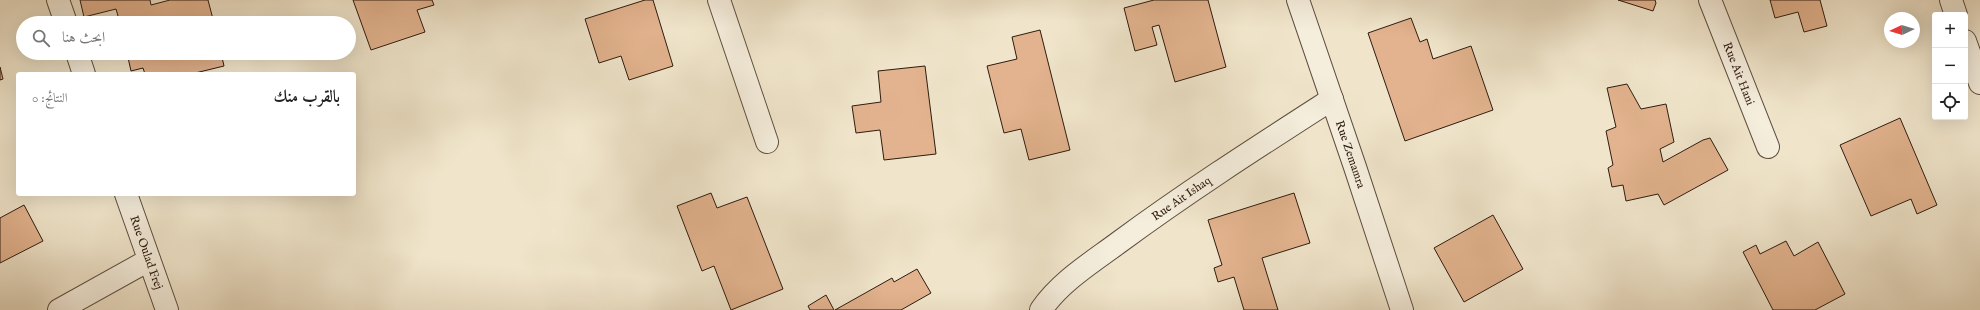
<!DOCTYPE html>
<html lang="ar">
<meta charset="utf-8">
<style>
body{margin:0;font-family:"IM FELL English",Amiri,serif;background:#f2f2f2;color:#222;direction:rtl}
.controls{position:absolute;right:12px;top:12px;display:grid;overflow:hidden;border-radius:4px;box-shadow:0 4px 16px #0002}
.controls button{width:36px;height:36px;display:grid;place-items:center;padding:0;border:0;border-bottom:1px solid #e0e0e0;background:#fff;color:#222;font:20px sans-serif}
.compass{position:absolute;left:1884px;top:12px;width:36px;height:36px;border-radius:50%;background:#fff;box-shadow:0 4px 16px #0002;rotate:266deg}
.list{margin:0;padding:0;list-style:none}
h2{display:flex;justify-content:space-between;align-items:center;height:52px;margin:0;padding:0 16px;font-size:17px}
h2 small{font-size:13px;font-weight:400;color:#767676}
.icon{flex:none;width:22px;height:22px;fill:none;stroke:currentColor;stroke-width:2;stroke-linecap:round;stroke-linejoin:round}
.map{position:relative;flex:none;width:1980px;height:310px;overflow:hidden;direction:ltr}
.search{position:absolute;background:#fff;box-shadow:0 4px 16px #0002;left:16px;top:16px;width:340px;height:44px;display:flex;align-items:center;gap:10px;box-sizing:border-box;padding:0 14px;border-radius:22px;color:#767676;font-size:15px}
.panel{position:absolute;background:#fff;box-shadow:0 4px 16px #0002;left:16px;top:72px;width:340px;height:124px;border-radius:4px;direction:rtl}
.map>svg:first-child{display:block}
.building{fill:#e2b38e;stroke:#2e1b10}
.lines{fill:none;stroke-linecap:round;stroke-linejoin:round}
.minor-casing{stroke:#5e4e3f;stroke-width:24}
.minor{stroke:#f5eedd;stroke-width:22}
.labels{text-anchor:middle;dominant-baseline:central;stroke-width:3.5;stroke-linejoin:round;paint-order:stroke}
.street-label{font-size:12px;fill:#2e1b10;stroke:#f5eedd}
</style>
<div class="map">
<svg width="1980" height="310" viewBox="0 0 1980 310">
<rect width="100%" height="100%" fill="#f0e5cb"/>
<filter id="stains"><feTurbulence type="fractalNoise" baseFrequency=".005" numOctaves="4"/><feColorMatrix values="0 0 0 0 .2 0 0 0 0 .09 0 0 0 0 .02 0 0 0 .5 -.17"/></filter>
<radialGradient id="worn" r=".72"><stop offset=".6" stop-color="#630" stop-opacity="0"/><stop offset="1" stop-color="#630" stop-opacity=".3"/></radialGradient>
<g class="building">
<path d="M80,0h70l1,5 19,-5h38l6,23h-94l-4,-14 -32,8z"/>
<path d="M353,0h79l2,5 -17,5 8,22 -54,18z"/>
<path d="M645,0h8l20,66 -44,14 -8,-24 -22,7 -14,-44z"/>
<path d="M1154,0h54l18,67 -51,15 -16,-57 -7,2 5,18 -22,6 -11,-43z"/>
<path d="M1618,0h37l1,3 -3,8z"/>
<path d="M1770,0h50l7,26 -23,6 -6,-20 -23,6z"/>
<path d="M1411,18l9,24 7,-3 6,20 38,-13 22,64 -88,31 -37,-108z"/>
<path d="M1040,30l30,120 -41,10 -8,-31 -17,4 -17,-67 30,-7 -5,-22z"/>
<path d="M127,53h94l3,13 -33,8h-46l-2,-6 -12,3z"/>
<path d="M925,66l11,88 -52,6 -4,-30 -24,3 -4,-27 29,-4 -3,-31z"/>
<path d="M0,67l3,12 -3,1z"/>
<path d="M1627,84l14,25 25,-5 8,38 -14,7 3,13 40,-22 7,-2 18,32 -64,35 -6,-11 -32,7 -3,-16 -11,2 -4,-19 5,-3 -7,-34 10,-4 -9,-39z"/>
<path d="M1900,118l37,87 -20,9 -6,-15 -40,17 -31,-71z"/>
<path d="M711,193l6,15 30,-11 36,92 -52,21 -17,-44 -12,5 -25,-65z"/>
<path d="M1294,193l16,50 -48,15 16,52h-34l-10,-33 -16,5 -4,-14 8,-3 -14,-45z"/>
<path d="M24,205l19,36 -43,22v-45z"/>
<path d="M1493,215l30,54 -59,33 -30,-54z"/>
<path d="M1786,241l8,15 24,-14 27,52 -30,16h-42l-30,-58 13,-7 4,9z"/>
<path d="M917,269l14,24 -30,17h-66l57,-32 2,4z"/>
<path d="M826,295l8,15h-24l-2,-4z"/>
</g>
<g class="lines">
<g class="minor-casing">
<g id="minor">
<path d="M58,0l8,23"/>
<path d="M719,0l48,142"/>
<path id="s1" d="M1298,0l57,167 47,143"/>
<path id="s2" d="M1710,0l58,147"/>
<path d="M1951,0l5,15"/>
<path d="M1965,41l15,42"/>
<path d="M77,53l7,21"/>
<path id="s3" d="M126,194l41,116"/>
<path d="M59,310l90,-50"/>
<path id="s4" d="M1041,310c19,-28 50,-47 77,-67 69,-51 141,-97 214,-144"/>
</g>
</g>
<use href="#minor" class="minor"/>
</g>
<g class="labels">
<g class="street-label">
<text stroke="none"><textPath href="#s2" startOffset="79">Rue Ait Hani</textPath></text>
<text stroke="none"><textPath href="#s1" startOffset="163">Rue Zemamra</textPath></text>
<text stroke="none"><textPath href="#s4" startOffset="180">Rue Ait Ishaq</textPath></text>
<text stroke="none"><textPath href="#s3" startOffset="62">Rue Oulad Frej</textPath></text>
</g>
</g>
<rect width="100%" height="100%" filter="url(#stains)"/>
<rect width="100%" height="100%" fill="url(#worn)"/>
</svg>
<div class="controls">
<button>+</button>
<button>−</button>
<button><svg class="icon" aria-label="locate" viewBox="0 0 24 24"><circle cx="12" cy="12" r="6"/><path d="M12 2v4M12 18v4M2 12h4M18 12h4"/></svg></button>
</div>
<svg class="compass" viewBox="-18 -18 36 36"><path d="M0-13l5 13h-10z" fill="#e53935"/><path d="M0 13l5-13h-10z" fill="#767676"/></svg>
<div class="search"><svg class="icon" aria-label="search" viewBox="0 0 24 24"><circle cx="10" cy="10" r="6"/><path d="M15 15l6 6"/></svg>ابحث هنا</div>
<section class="panel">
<h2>بالقرب منك<small>النتائج: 0</small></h2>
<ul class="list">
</ul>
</section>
</div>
